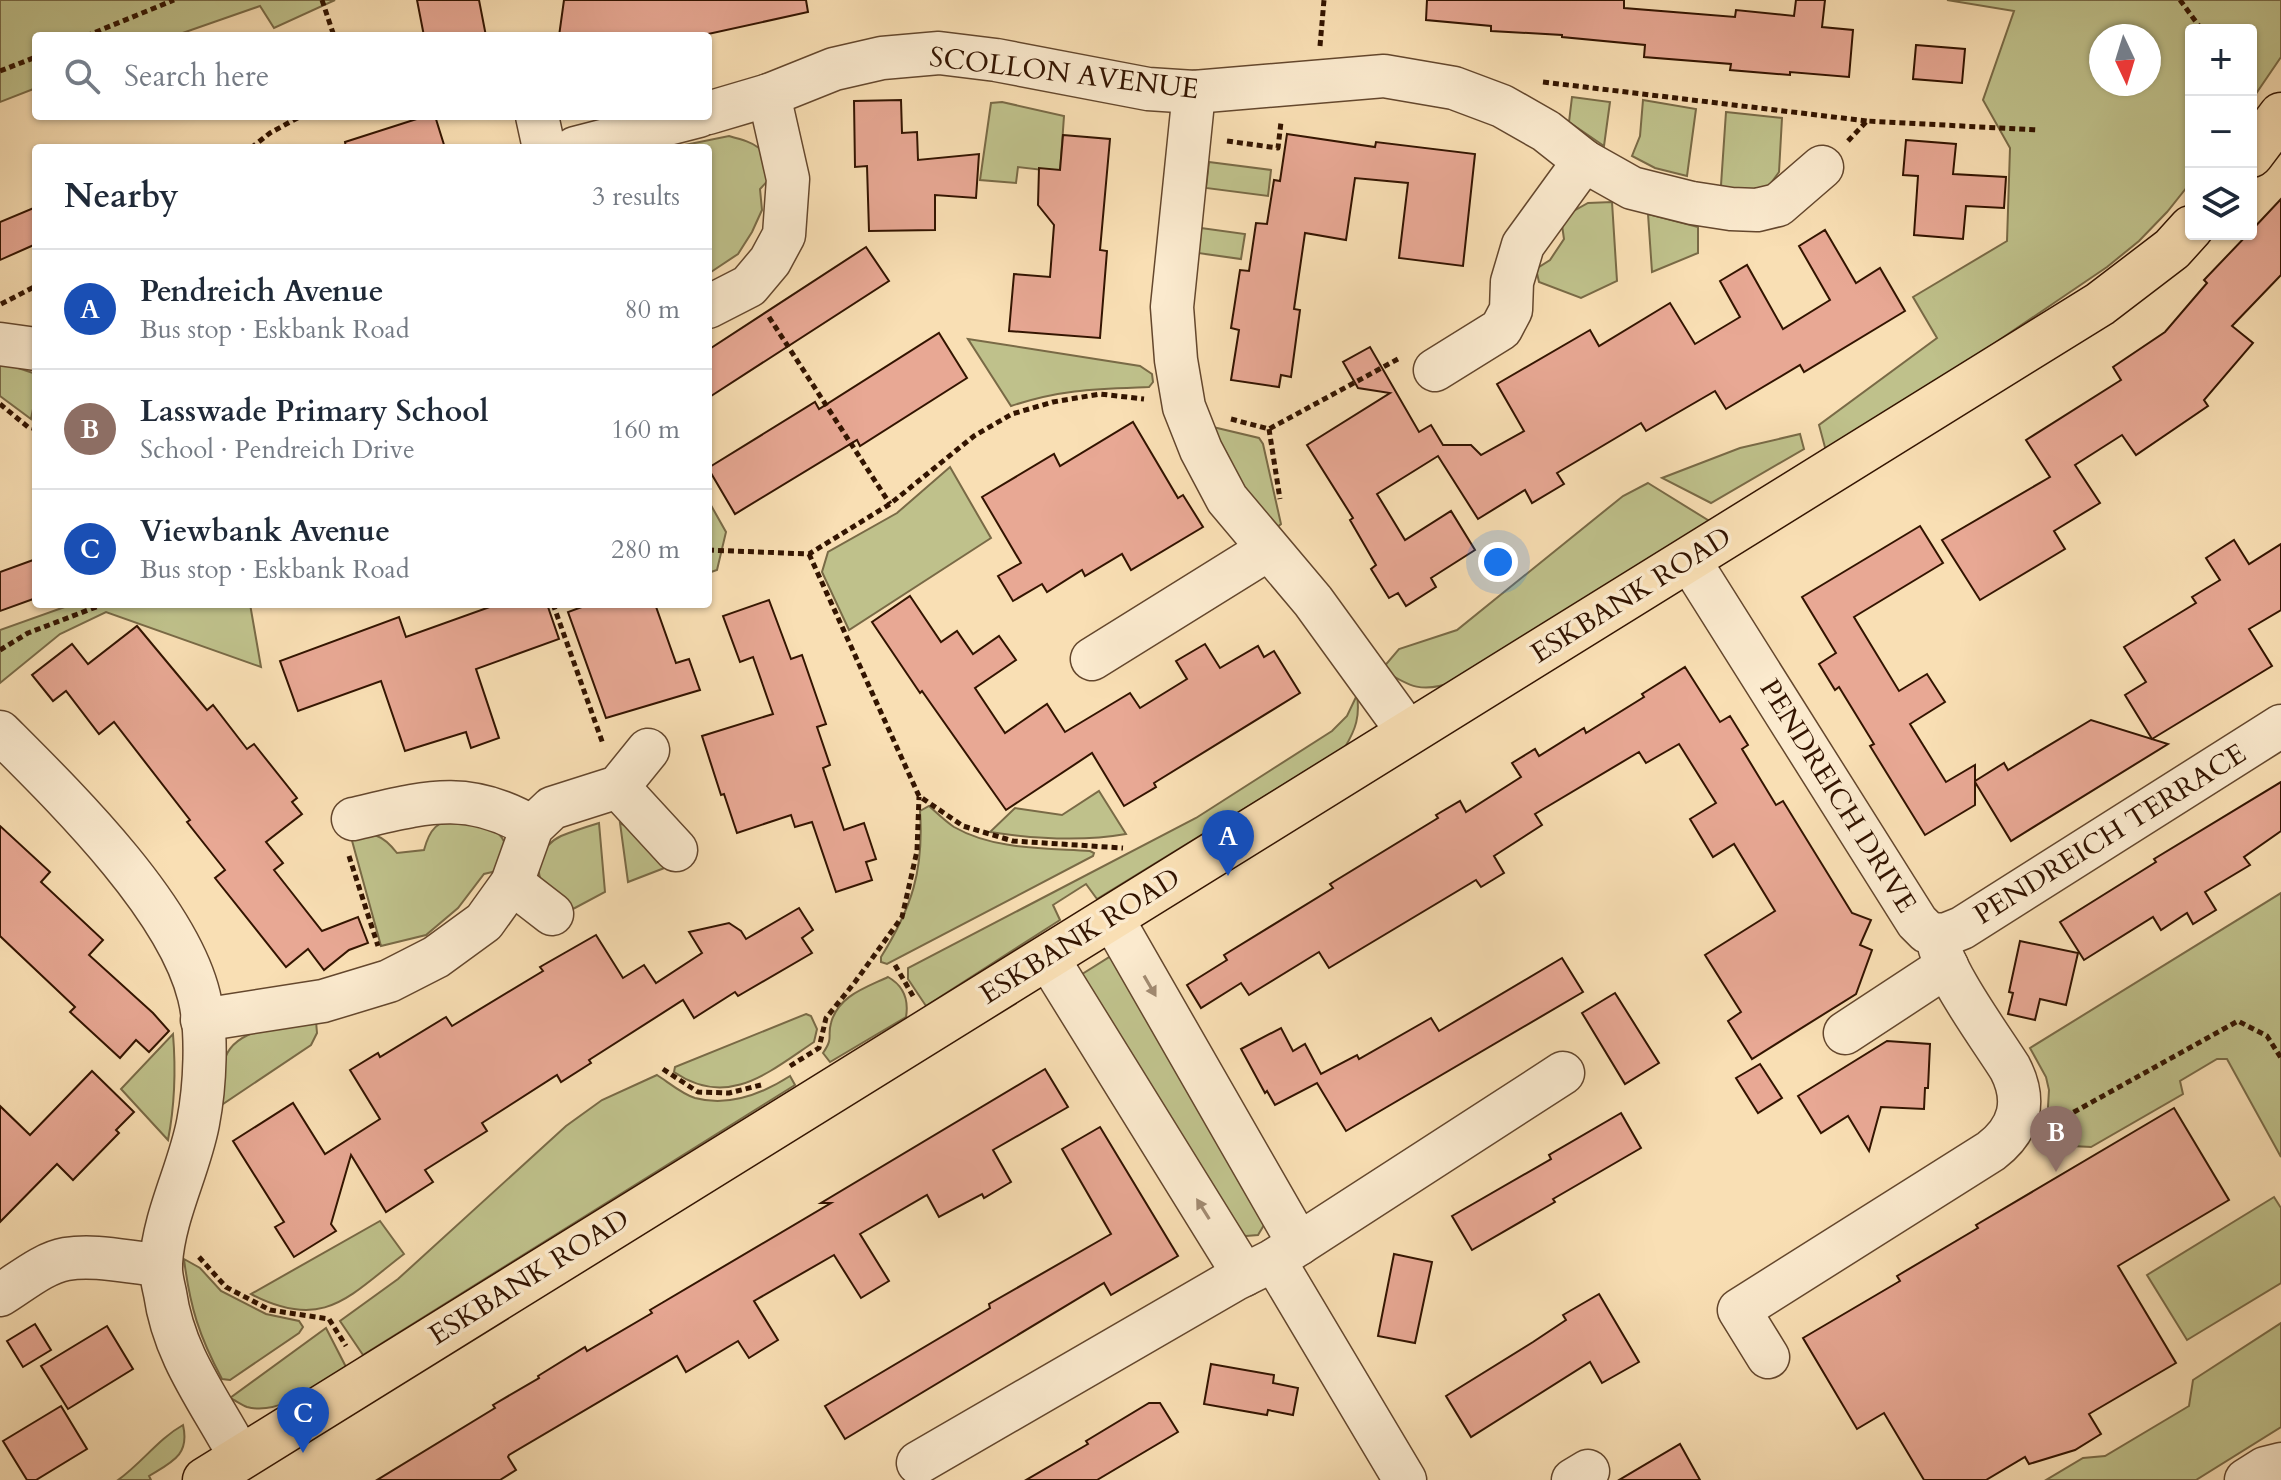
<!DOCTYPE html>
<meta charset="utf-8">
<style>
body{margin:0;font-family:Cardo,serif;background:#f2f2f3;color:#1f2937}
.controls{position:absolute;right:24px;top:24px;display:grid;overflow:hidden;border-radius:8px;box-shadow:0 2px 6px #0004}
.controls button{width:72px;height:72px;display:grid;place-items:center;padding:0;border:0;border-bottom:2px solid #e0e1e3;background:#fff;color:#1f2937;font:40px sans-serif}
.compass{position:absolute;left:2089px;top:24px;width:72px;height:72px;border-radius:50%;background:#fff;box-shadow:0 2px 6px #0004;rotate:176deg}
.you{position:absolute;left:1498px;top:562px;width:28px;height:28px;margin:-20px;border:6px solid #fff;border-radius:50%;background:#1a73e8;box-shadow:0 0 0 12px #1a73e833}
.badge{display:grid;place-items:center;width:52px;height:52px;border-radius:50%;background:#8f2418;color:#fff;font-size:26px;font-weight:700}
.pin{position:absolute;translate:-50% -66px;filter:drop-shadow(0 2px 4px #0008)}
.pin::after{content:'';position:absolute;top:42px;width:28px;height:24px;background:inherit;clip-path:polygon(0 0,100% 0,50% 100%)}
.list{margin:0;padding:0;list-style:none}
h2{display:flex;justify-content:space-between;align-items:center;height:104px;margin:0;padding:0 32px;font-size:34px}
h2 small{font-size:26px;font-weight:400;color:#747a83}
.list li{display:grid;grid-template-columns:52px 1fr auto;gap:24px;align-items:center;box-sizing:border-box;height:120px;padding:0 32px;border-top:2px solid #e0e1e3}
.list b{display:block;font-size:30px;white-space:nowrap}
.list p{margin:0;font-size:26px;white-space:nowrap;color:#747a83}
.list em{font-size:26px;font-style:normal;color:#747a83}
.icon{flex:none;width:44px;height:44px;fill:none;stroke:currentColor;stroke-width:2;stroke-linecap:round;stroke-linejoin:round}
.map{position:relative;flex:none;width:2281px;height:1480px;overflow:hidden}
.search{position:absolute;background:#fff;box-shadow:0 2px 6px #0004;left:32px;top:32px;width:680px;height:88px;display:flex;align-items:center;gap:20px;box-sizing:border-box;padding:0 28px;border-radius:8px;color:#747a83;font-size:30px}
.panel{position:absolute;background:#fff;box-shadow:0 2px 6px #0004;left:32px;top:144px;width:680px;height:464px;border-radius:8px}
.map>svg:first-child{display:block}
.green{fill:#bfc18b;stroke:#796a46;stroke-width:2;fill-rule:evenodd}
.building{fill:#e8a894;stroke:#331400;stroke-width:2}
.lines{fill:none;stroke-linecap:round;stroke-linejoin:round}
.minor-casing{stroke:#64472d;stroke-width:45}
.major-casing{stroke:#331400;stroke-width:47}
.path{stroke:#331400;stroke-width:5;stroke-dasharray:6 4;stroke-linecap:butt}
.minor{stroke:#fbeace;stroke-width:42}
.major{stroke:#f9dfb4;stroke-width:44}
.oneway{fill:#a18a71}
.labels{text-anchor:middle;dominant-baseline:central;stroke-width:7;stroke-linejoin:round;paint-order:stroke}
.street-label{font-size:28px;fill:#331400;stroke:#fbeace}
</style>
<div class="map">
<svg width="2281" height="1480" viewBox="0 0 2281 1480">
<rect width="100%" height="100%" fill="#f9dfb4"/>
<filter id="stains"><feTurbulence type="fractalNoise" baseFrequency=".0025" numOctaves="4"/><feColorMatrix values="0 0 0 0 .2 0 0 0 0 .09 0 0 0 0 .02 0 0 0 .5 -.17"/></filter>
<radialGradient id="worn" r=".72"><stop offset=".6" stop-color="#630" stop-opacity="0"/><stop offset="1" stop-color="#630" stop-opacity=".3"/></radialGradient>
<g class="green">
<path d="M0,0h335l-61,28 -14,-22 -86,30h-138v52l-36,14z"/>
<path d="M1947,0h334v57l-30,44v-71h-60v152l-24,30 -28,29 -32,26 -177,120 -104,64 -7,-26 118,-87 -24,-41 94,-56 3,-93 -27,-48 31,-89zM2101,36h48v48h-48z"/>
<path d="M1572,97l38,5 -6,44 -35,-24z"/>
<path d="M1643,100l53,9 -9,67 -32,-8 -23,-12 8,-20z"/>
<path d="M1002,102l62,14 -4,56 -42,-5 -2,16 -36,-3 11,-77z"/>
<path d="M1726,112l56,6 -3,54 -13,18 -24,8 -21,-13z"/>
<path d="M729,136c29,8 34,10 45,38l-14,15 2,21 -10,22 -14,22 -30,20v-126h-38z"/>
<path d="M1209,162l62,8 -3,26 -62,-8z"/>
<path d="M1612,202l5,79 -36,17 -42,-16 -3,-13 14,-9 14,-21 -3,-21 27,-15z"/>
<path d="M1648,214l50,13v26l-46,19z"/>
<path d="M1201,228l44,6 -4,25 -43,-6z"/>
<path d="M968,339l172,27 12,8 1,8 -4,5c-52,2 -87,2 -138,19z"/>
<path d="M0,362l36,12v20l-5,25 -31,-23z"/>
<path d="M1213,427l46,11 4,6 18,80 -5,4 -34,-44z"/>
<path d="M1800,434l4,15 -93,54 -49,-25 78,-30z"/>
<path d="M950,467l41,71 -142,92 -27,-58 6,-20 69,-39z"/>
<path d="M1648,483l63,39 -256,159c-32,13 -46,6 -73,-12l17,-20 58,-19 166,-134z"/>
<path d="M708,500l18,32 -9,38 -9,3z"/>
<path d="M73,604h177l11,63 -155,-55 -46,22 -60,49v-53z"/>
<path d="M1357,695c3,21 -1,34 -12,52l-248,152 -11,-15 -33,21 7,15 -134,86 -18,-27v-11l288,-150 136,-87 15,-15z"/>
<path d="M1099,791l27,43c-45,8 -90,5 -136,-2l25,-24 47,7z"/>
<path d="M929,806c8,7 16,15 25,21 40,23 91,21 136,24l4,2 -1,3 -206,108 -6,-2v-5c31,-50 43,-87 39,-146z"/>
<path d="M458,817c30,9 60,15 43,53l-17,4 -26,34 -32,27 -45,11 -30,-109c23,-5 31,-3 46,16l27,-3c6,-22 13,-28 34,-33z"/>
<path d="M599,823l6,69 -32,17c-9,-6 -20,-11 -26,-19 -16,-19 -7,-44 14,-54 12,-5 25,-9 38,-13z"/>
<path d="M620,823l19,11 28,33 -39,15z"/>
<path d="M2281,893v264l-54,-98h-10l-37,22 3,13 -92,53 -19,-1 -24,-39 1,-17 -3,-13 -16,-29z"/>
<path d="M1111,956l153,269 -6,10 -12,1 -13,-4 -154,-256z"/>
<path d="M888,977c16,9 21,22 18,40l-76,45 -7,-9c11,-16 4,-16 8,-30 7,-27 34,-35 57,-46z"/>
<path d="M806,1014l5,2 6,13 -3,13c-45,30 -86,67 -140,30l1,-5z"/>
<path d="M316,1021l1,12 -6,12 -91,61c1,-15 1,-30 4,-44 8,-36 63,-36 92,-41z"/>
<path d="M173,1034c3,37 2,70 -5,106l-47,-51z"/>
<path d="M657,1075c11,7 25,19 38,23 33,9 67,-4 95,-22l5,9 -432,270 -23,-34 58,-42 168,-153 36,-26z"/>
<path d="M2274,1197l7,11v75l-94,57 -40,-65z"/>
<path d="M380,1221l24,33c-55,42 -80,78 -153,40z"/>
<path d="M184,1259l16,9 21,23 45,23 33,7 4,6 -4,6 -69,47 -8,-1c-23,-43 -32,-72 -38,-120z"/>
<path d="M2281,1323v104l-85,53h-150l37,-22 22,-2 84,-50 4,-26z"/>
<path d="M326,1328l20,39c-28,17 -65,49 -99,40 -6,-2 -12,-7 -17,-9z"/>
<path d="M183,1425c7,30 -11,37 -34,51l2,4h-33c24,-17 40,-41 65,-55z"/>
</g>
<g class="building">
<path d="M417,0h62l7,36h-62z"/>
<path d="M564,0h242l2,12 -109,24h-140z"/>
<path d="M1427,0h197v8l111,9 1,-7 58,6 2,-16h29l-3,27 31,3 -4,47 -59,-5v3l-60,-5 1,-6 -87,-7 1,-12 -83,-8v-2l-71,-4v-5l-65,-6z"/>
<path d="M1916,45l49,4 -3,34 -49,-4z"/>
<path d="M901,100l1,33 15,-1 1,28 61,-6 -3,44 -41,-3v35l-66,1 -2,-65 -12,1 -1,-66z"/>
<path d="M426,116h9l10,32h-99l-1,-6z"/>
<path d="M1287,134l88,13 1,-5 99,12 -12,112 -64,-8 9,-75 -53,-5 -9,62 -41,-7 -11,76 6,1 -9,67 -10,-2 -2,12 -48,-7 8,-50 -8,-2 9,-58 9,1 7,-48 11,1 7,-44 6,1z"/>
<path d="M1063,135l47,4 -10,111 7,1 -7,87 -91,-7 5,-57 36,3 4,-52 -16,-20 1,-37 21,2z"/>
<path d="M1906,140l50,4 -3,30 53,3 -2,31 -38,-2 -3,33 -49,-4 4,-59 -15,-1z"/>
<path d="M2281,199v76l-49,51 21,17 -49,57 4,6 -72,49 -14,-20 -47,30 25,38 -46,28 11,18 -85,51 -38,-60 108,-63 -24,-37 95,-60 -8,-13 52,-35 42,-49 -3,-3 44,-46h3v-3z"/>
<path d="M36,207v37l-36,16v-38z"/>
<path d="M1825,230l31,53 24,-15 25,43 -101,61 -4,-7 -74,44 -11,-18 -69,40 -5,-8 -84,50 7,11 -32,19 -7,-13 -47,29 -40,-63 -61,38 28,46 46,-29 24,39 -44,28 5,9 -30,19 -8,-13 -9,5 -18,-29 5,-4 -26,-45 3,-2 -46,-73 83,-52 -32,-5 -15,-26 27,-15 49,85 12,-7 12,20h28l10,10 43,-24 -27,-47 93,-54 9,16 71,-43 25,41 45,-27 -20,-36 27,-16 36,64 47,-29 -31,-54z"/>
<path d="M866,247l23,34 -181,117v-48z"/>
<path d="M939,333l28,45 -107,68 -3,-6 -122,74 -27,-46 107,-66 4,7z"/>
<path d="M1133,422l45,76 5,-3 20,32 -72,43 -9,-16 -37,22 -3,-6 -35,22 -5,-8 -29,17 -15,-25 23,-13 -39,-66 72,-43 6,12z"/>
<path d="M1920,526l23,37 -89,54 45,74 28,-17 18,28 -35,22 36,58 29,-17v16l29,-18 4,7 83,-50 77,24 -157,97 -36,-59v23l-50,30 -55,-89 4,-2 -35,-57 -4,3 -16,-26 17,-11 -34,-56z"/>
<path d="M2234,540l15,24 32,-20v66l-32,19 23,37 -120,73 -27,-44 21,-13 -22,-35 72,-44 -4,-6 28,-17 -14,-22z"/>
<path d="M36,559v39l-36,13v-39z"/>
<path d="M910,596l31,46 16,-11 16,23 26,-18 17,24 -41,28 30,45 42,-29 18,28 65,-39 10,15 47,-29 -11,-18 29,-17 15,24 38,-22 6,11 10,-6 26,42 -146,90 2,4 -32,19 -32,-53 -86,57 -84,-119 -2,2 -48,-71z"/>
<path d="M769,600l22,59 11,-4 24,69 -9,3 13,38 -7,3 21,62 20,-7 12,36 -10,3 6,18 -36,12 -24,-70 -17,5 -4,-12 -54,18 -13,-39 -3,1 -19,-59 71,-22 -20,-57 -13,5 -17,-46z"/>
<path d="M498,604h49l12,35 -83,30 23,69 -28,10 -5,-16 -61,19 -24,-70 -83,30 -18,-50 119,-44 7,20z"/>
<path d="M590,604h65l21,59 13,-4 11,31 -94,28 -38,-106z"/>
<path d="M137,626l70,84 6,-5 34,44 7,-5 43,54 -5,4 10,12 -36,28 17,21 -9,7 48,61 36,-14 10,26 -19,7 -25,20 -16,-21 -22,18 -71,-89 10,-8 -38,-48 3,-2 -76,-98 -15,12 -33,-43 -13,10 -21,-26 40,-31 16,20z"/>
<path d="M1685,667l35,55 10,-6 18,29 -6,4 34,56 7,-4 69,112 19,7 -11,25 12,5 -16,44 -104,65 -24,-38 13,-9 -36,-57 70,-44 -41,-67 -21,13 -23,-38 26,-16 -37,-59 -33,19 -7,-11 -104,62 7,11 -48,31 10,17 -23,14 -5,-7 -147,88 -10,-16 -70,43 -8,-12 -40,25 -14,-23 40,-25 -3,-5 109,-67 -3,-4 108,-66 -2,-3 24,-14 6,11 55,-35 -9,-14 23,-14 4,7 45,-28 2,5 58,-36 -2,-3z"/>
<path d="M2281,782v49l-37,26 6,8 -45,27 11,18 -23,14 -6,-11 -26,17 -8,-13 -69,43 -24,-38 96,-60 -2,-3z"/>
<path d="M0,826l50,46 -9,10 62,58 -14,15 64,58 16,18 -20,21 -13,-12 -16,18 -50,-46 5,-5 -75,-71z"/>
<path d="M799,908l14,22 -11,8 10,15 -74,43 -3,-4 -41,26 -11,-18 -94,60 2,3 -30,19 -4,-7 -75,48 5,8 -62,39 8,12 -47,30 -35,-57 -20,69 5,7 -42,26 -19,-30 9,-5 -51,-81 60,-38 32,51 55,-35 -30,-49 28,-17 2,4 66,-40 6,9 91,-55 -3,-4 56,-32 27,43 21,-13 12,18 46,-30 -13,-21 40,-9 12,8 5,8z"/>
<path d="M2020,941l58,12 -12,52 -26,-6 -5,21 -27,-6 5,-21 -4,-1z"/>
<path d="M1562,958l21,34 -237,139 -29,-48 -42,22 -8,-14 -2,2 -24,-44 40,-21 12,23 12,-7 16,30 36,-19 2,4 72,-41 8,13z"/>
<path d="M1615,993l44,70 -34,21 -43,-71z"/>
<path d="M1887,1041l43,3 -2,44h-3l-1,21 -43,-2 -12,44 -21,-35 -27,17 -23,-37z"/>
<path d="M1760,1064l22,34 -24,15 -22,-35z"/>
<path d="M1045,1069l23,38 -75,43 18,32 -27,16 -2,-4 -43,23 -12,-22 -67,39 29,47 -28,17 -27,-43 -80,46 24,39 -29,18 -11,-17 -52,31 -9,-16 -168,99 -1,2 8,13 -16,10h-123l118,-72 -2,-3 46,-27 -1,-2 47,-29 2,4 65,-38 -2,-3 181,-107h-10z"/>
<path d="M92,1071l42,41 -18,18 3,3 -46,47 -16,-16 -57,58v-116l30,29z"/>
<path d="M2174,1108l55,92 -111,66 58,97 -87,51 12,20 -26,16 -46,14 -4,-7 -39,23h-62l-40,-67 -27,16 -54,-91 97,-57 -3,-5 81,-48 -2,-3z"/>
<path d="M1621,1113l20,35 -88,51 2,3 -83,48 -20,-34 99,-57 -2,-4z"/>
<path d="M1100,1127l78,129 -67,39 -7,-12 -259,156 -20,-33 165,-98 -1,-4 122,-70 -49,-85z"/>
<path d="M1394,1254l38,8 -17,81 -37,-7z"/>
<path d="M1599,1294l40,68 -37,21 -12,-21 -119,75 -25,-41 87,-54 33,-22 -3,-5z"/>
<path d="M35,1324l16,26 -28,17 -16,-26z"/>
<path d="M107,1326l26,43 -65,40 -27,-43z"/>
<path d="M1211,1364l63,11 -1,8 25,5 -5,27 -25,-5 -1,5 -63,-11z"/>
<path d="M1149,1403h11l18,29 -81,48h-71l62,-36 -2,-3z"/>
<path d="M61,1406l26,43 -51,31h-9l-24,-39z"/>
<path d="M1680,1444l20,36h-81z"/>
</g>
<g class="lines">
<g class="minor-casing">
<g id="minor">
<path d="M1194,92l-22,215 4,53 8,47 17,43 26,49 86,102 95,131"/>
<path d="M708,113l61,-18 65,-26 48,-11 57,-5 57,7 152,29 46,3 190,-16 70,12 48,18 44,25 38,30 48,27 60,15 39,6 26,1 21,-5 44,-38"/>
<path d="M537,116l7,32"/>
<path d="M575,148l124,-32"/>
<path d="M708,307l41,-21 21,-25 14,-26 4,-56 -19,-84"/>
<path d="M0,344l36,5"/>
<path d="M1435,370l66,-41 10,-19 1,-28 11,-37 61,-84"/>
<path d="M1689,560l228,362 10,10 10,3c2,33 53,101 73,133 17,33 10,61 -19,83l-252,159 29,47"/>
<path d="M1092,659l175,-109"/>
<path d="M0,732c65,65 177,174 199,264 9,35 6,91 -1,127 -9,47 -34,92 -37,140 -1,10 2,21 4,30 9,64 46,109 75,164"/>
<path d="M618,787l58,63"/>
<path d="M353,819c70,-16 113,-31 179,8"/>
<path d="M512,883l40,31"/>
<path d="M1112,918l187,326"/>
<path d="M1937,935l10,-1 15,-6 319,-202"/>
<path d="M1047,957l197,318"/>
<path d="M202,1020l121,-19 66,-20 47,-24 48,-35 28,-39 20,-56 20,-19 66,-21 30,-37"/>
<path d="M1845,1033l102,-67"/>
<path d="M1274,1260l131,220"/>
<path d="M0,1295c20,-12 43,-32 66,-36 31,-5 64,4 95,6"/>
<path d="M918,1463l316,-183 40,-20 289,-187"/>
<path d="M1573,1480l15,-9"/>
<path d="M2246,1480l19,-12 16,-4"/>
</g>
</g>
<g class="major-casing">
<g id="major">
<path d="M2251,155l30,-40"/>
<path d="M205,1480l1895,-1176 72,-55 19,-21"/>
</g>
</g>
<g class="path">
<path d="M322,0l12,36"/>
<path d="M2180,0l22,30"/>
<path d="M86,36l88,-36"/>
<path d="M1320,46l4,-46"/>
<path d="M0,71l36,-14"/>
<path d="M1543,82l324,39"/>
<path d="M1227,141l51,7 3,-26"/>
<path d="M1848,141l19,-20 171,9"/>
<path d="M251,148l19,-15 31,-17"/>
<path d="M1,304l35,-18"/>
<path d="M769,317l121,187"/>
<path d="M0,404l28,23 8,2"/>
<path d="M1231,419l38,10 129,-70"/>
<path d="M1269,429l11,70"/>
<path d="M708,550l101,4 81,-50 84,-68 38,-22 41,-12 47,-8 44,5"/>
<path d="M809,554l110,242 44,30 50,15 110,7"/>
<path d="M553,604l50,140"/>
<path d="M0,650l28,-17 76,-29"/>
<path d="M349,856l29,90"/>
<path d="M895,965l18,31"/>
<path d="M790,1066l29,-18 7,-30 29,-36 47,-65 15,-66 2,-54"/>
<path d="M663,1069l35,23 31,1 32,-8"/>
<path d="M2056,1122l182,-101 29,15 14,22"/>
<path d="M199,1257l27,30 44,23 59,9 17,27"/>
</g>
<use href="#minor" class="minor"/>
<use href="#major" class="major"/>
</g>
<defs><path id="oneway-solid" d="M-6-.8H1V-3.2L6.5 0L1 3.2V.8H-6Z" transform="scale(2)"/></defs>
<g class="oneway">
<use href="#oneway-solid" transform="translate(1150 986) rotate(60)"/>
<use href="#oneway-solid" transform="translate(1203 1209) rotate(-122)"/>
</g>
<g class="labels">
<g class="street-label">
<text transform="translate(1064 73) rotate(7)">SCOLLON AVENUE</text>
<text transform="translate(1631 595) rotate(-32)">ESKBANK ROAD</text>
<text transform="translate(1838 796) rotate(58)">PENDREICH DRIVE</text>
<text transform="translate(2110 834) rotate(-32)">PENDREICH TERRACE</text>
<text transform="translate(1080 936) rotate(-32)">ESKBANK ROAD</text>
<text transform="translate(529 1277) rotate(-32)">ESKBANK ROAD</text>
</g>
</g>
<rect width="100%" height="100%" filter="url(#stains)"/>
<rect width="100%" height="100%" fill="url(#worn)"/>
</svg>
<div class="controls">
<button>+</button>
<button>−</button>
<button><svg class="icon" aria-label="layers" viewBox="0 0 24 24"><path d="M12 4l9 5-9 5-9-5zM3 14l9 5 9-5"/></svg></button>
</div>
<svg class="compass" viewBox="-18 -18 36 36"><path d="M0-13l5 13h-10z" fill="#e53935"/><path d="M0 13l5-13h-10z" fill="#747a83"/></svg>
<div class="you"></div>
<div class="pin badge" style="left:1228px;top:876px;background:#1a4fb4">A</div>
<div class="pin badge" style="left:2056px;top:1172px;background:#8d6e63">B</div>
<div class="pin badge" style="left:303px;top:1453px;background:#1a4fb4">C</div>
<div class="search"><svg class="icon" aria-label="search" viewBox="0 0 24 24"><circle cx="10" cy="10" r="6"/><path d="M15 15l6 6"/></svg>Search here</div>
<section class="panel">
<h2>Nearby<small>3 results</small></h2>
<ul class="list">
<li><span class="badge" style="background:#1a4fb4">A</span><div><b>Pendreich Avenue</b><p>Bus stop · Eskbank Road</p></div><em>80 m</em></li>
<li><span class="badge" style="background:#8d6e63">B</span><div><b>Lasswade Primary School</b><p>School · Pendreich Drive</p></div><em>160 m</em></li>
<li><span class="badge" style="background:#1a4fb4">C</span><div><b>Viewbank Avenue</b><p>Bus stop · Eskbank Road</p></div><em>280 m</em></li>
</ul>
</section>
</div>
